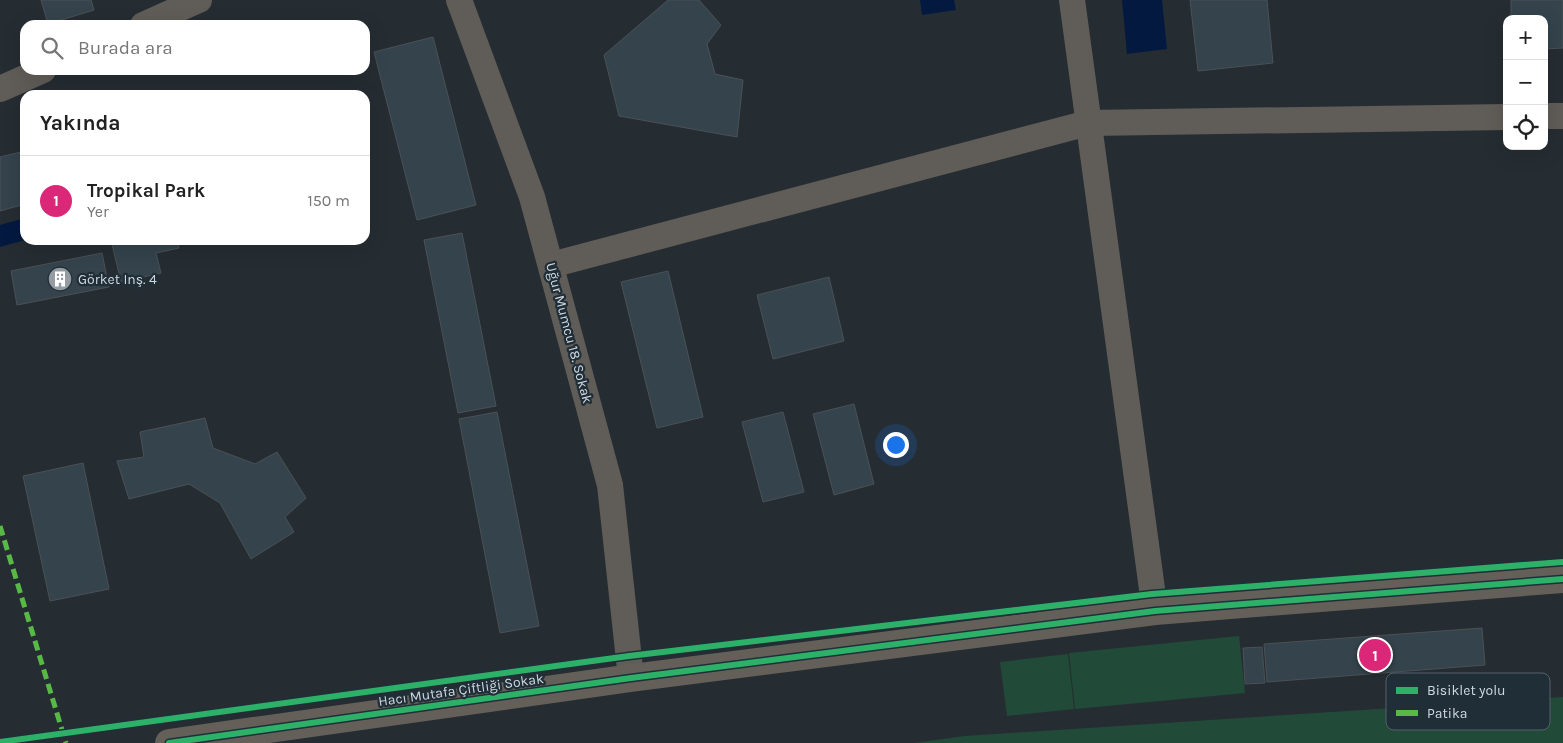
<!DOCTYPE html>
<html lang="tr">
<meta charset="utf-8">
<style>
body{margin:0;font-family:Karla,sans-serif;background:#f6f6f6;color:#222}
.controls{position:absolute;right:15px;top:15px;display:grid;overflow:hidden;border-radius:10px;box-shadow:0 5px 20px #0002}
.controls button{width:45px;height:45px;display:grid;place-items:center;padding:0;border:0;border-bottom:1px solid #e0e0e0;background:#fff;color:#222;font:25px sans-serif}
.you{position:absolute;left:895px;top:444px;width:18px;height:18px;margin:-12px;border:4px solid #fff;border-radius:50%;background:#1a73e8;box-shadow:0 0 0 8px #1a73e833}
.badge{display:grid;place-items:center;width:32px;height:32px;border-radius:50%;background:#db2777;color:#fff;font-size:16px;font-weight:700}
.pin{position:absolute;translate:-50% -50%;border:2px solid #fff;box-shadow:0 1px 5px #0006}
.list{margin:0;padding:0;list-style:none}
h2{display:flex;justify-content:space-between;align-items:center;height:65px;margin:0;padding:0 20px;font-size:21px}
h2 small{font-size:16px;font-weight:400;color:#767676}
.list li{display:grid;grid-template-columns:32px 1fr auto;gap:15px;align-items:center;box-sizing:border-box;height:90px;padding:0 20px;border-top:1px solid #e0e0e0}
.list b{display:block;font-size:19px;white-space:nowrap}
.list p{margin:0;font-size:16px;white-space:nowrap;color:#767676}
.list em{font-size:16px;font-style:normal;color:#767676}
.icon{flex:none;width:28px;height:28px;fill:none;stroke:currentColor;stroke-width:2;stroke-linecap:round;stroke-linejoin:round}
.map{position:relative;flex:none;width:1563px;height:743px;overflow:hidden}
.search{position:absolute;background:#fff;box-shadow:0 5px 20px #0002;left:20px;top:20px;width:350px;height:55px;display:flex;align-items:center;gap:12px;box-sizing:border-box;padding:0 18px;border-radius:15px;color:#767676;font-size:19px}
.panel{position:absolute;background:#fff;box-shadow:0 5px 20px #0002;left:20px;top:90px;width:350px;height:155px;border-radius:15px}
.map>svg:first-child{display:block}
.green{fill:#214b38}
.water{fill:#03193f}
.building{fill:#34434c;stroke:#4b5155}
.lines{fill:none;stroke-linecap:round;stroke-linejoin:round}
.street{stroke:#605d58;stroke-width:26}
.secondary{stroke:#646059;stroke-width:28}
.quiet{stroke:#58b947;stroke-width:5;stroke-dasharray:10 5;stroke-linecap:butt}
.cycleway-casing{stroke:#202e38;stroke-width:9}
.cycleway{stroke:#2db169;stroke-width:6}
.labels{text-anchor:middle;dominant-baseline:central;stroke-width:4.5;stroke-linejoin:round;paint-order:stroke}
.poi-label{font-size:14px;fill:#d0d8df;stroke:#202e38;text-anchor:start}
.street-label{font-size:14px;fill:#d0d8df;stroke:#202e38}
.key{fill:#202e38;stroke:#55616a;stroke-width:1}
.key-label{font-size:14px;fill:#d0d8df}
</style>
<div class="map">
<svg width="1563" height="743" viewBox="0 0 1563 743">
<rect width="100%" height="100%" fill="#262d32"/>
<g class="green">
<path d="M1239,636l6,57 -170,16 -6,-56z"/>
<path d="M1068,654l6,55 -67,7 -7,-54z"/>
<path d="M1563,697v46h-649l51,-7z"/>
</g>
<g class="water">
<path d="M920,0h34l2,10 -34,5z"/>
<path d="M1122,0h40l5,49 -40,5z"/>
<path d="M25,218v22l-25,7v-22z"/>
</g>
<g class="building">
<path d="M41,0h50l3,10 -46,14z"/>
<path d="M668,0h31l22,25 -14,19 8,30 28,6 -6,57 -118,-21 -15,-61z"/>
<path d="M1190,0h77l6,63 -75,8z"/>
<path d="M1511,0h52v48l-19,1v-30h-33z"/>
<path d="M433,37l43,168 -59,15 -43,-168z"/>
<path d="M25,151v53l-25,7v-54z"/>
<path d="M462,233l34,173 -38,7 -34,-173z"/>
<path d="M111,240h66l2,8 -23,5 5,20 -40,9z"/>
<path d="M102,253l7,34 -92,18 -6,-34z"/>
<path d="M668,271l35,146 -46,11 -36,-146z"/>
<path d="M829,277l15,64 -71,18 -16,-64z"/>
<path d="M854,404l20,80 -40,11 -21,-81z"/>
<path d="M497,412l42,214 -39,7 -41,-214z"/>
<path d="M783,412l21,80 -41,10 -21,-80z"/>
<path d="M205,418l8,30 42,16 22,-12 29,46 -21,19 9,15 -43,27 -31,-56 -31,-19 -60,15 -12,-38 27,-4 -4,-25z"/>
<path d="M83,463l26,126 -59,12 -27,-125z"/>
<path d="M1482,628l3,37 -218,17 -3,-38z"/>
<path d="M1262,647l3,36 -20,1 -2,-36z"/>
</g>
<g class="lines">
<g class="street">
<path d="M459,0l73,197 78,288 21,193"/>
<path d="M1072,0l83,611"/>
<path d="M143,25l56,-25"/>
<path d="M0,89l43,-19"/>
<path d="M1544,116h19"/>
<path d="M551,265l537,-142 419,-6"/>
</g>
<path class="secondary" d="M169,743l462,-65 524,-67 408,-32"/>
<path class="quiet" d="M0,526l66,217"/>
<g class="cycleway-casing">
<g id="cycleway">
<path d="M0,742l629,-86 523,-62 411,-32"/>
<path d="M169,743l462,-65 524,-67 408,-32"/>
</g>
</g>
<use href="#cycleway" class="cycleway"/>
</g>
<defs>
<g id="building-disc" transform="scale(1.25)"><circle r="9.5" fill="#949ca2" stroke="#202e38"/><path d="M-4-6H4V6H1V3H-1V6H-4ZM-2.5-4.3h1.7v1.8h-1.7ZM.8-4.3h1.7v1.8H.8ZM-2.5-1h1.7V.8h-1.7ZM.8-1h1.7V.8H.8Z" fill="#fff"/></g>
</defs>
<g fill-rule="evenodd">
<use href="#building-disc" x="60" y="279"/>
</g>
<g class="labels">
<g class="poi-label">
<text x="78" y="279">Görket Inş. 4</text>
</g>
<g class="street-label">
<text transform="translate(569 333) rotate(75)">Uğur Mumcu 18. Sokak</text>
<text transform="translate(461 690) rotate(-8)">Hacı Mutafa Çiftliği Sokak</text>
</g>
</g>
<rect x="1386" y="673" width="164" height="57" rx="8" class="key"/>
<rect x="1396" y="687" width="22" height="7" fill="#2db169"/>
<rect x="1396" y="710" width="22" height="6" fill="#58b947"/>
<g class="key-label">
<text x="1427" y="695">Bisiklet yolu</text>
<text x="1427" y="718">Patika</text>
</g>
</svg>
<div class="controls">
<button>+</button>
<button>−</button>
<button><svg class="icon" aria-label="locate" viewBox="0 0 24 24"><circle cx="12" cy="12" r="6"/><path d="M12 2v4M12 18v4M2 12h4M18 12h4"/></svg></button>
</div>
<div class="you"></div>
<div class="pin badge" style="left:1375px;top:655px">1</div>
<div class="search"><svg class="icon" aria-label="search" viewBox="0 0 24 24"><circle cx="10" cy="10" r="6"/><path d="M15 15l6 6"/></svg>Burada ara</div>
<section class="panel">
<h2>Yakında<small></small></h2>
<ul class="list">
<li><span class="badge">1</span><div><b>Tropikal Park</b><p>Yer</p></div><em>150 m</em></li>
</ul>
</section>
</div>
